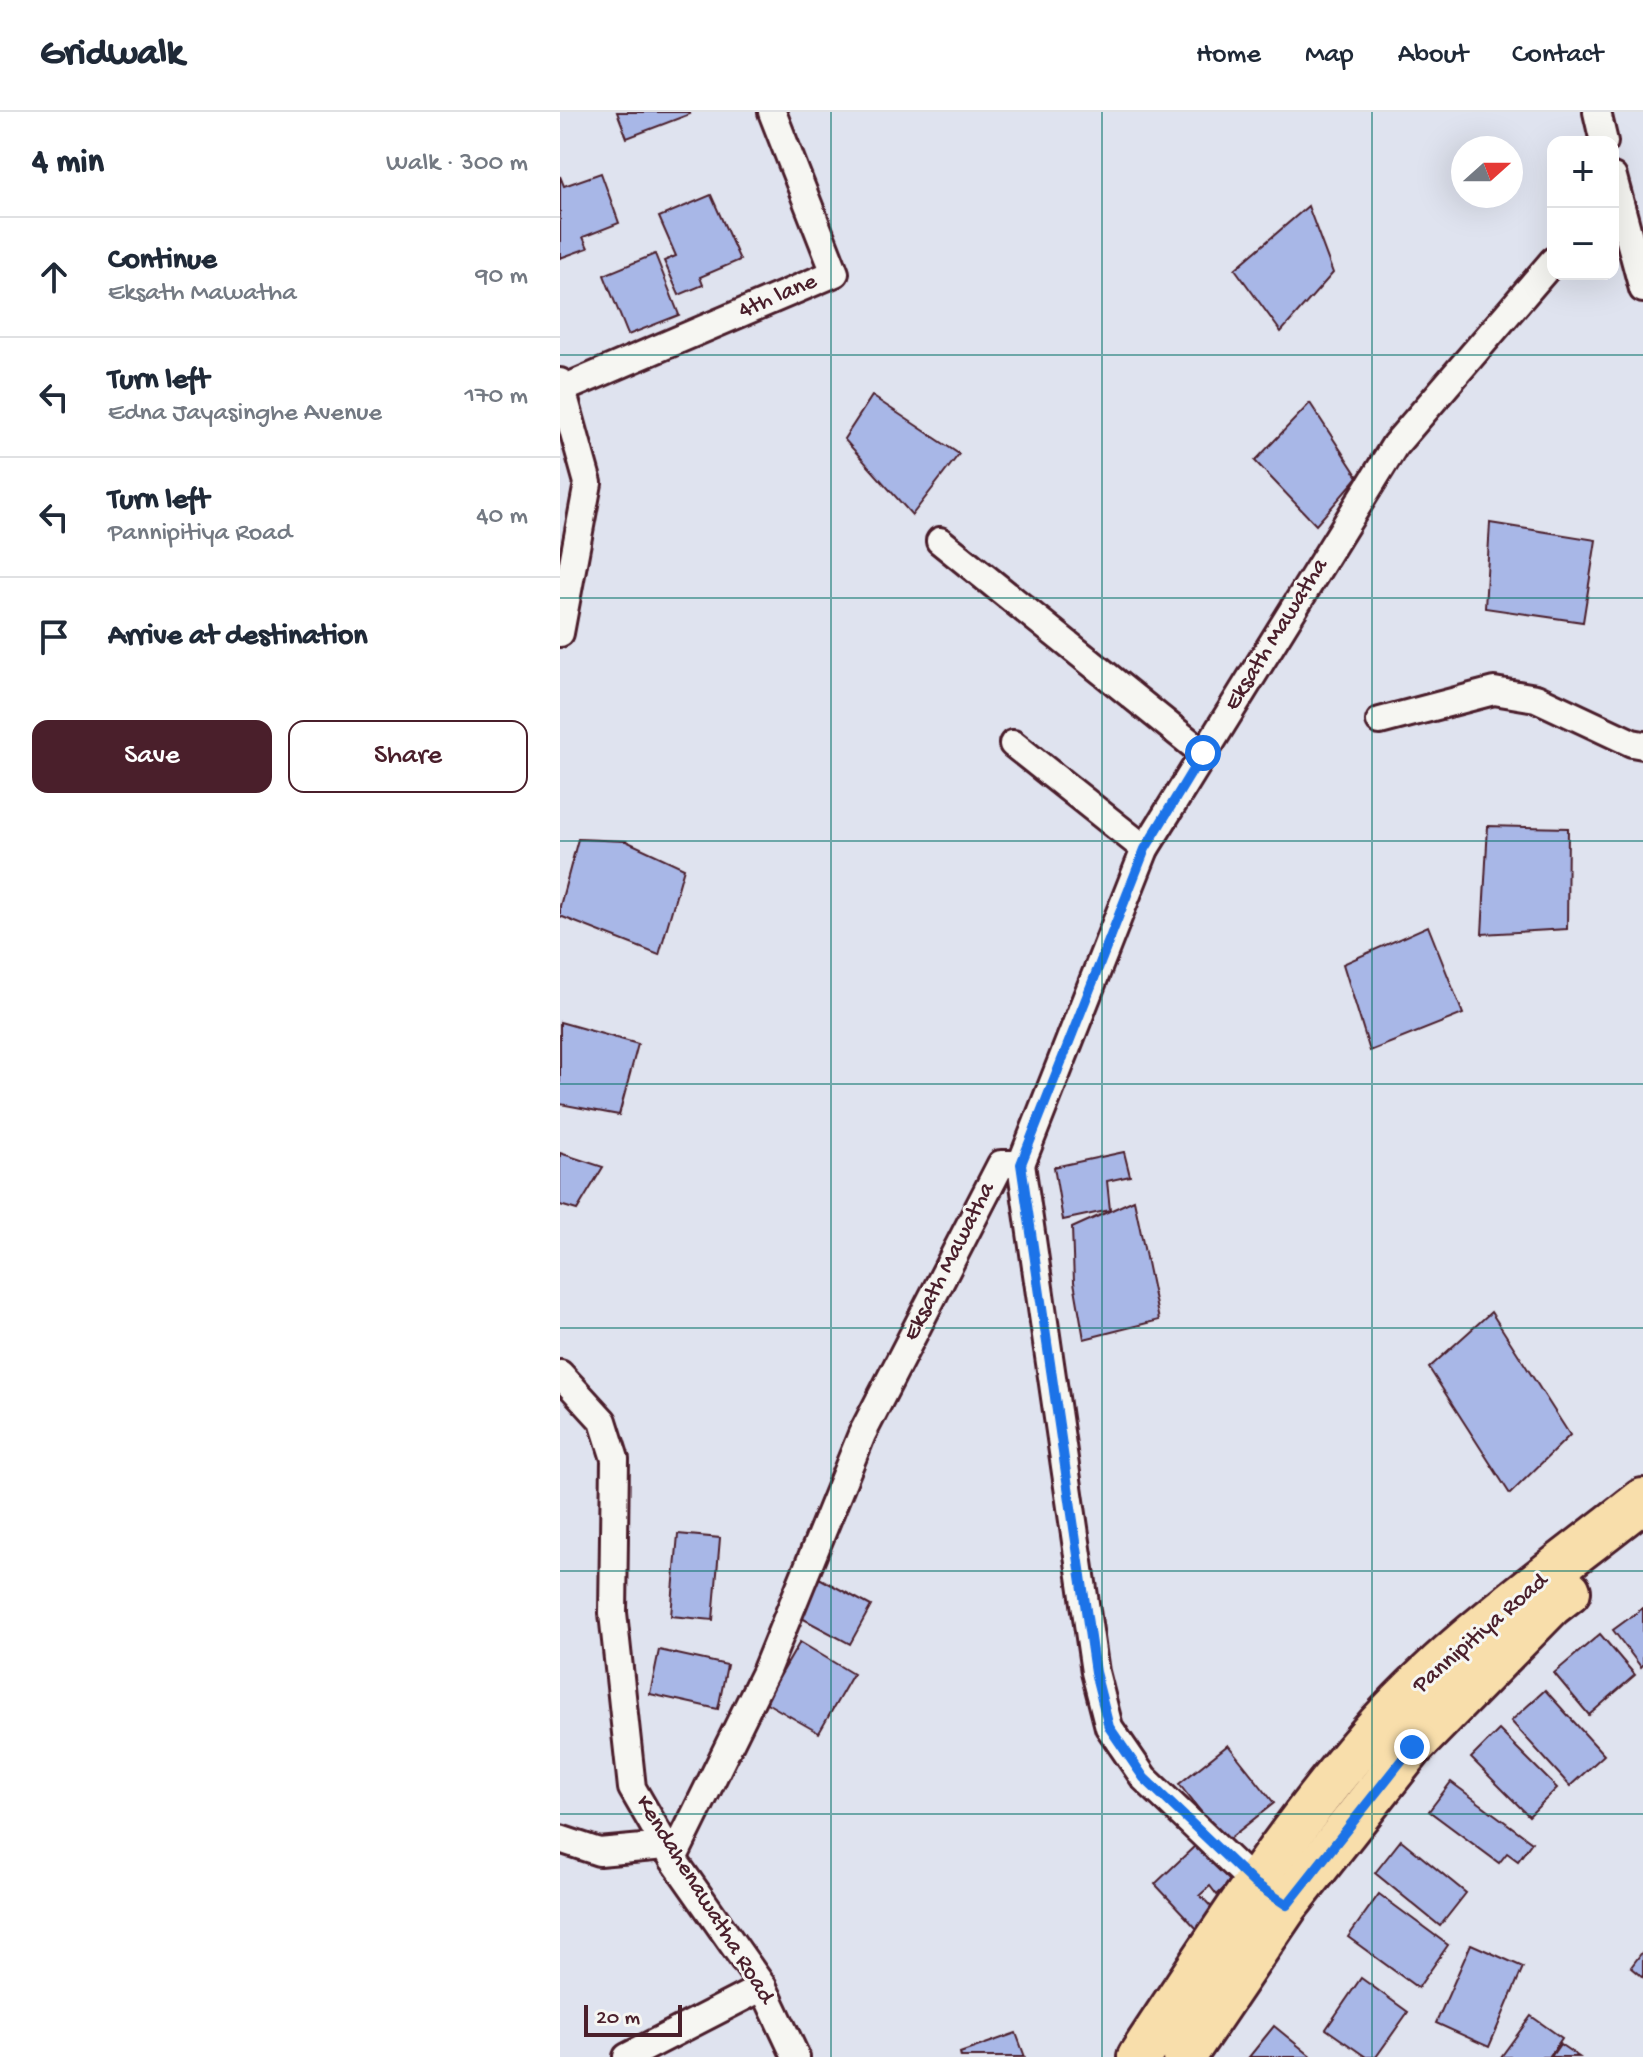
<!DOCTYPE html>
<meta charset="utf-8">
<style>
body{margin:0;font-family:"Gochi Hand",sans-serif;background:#f2f2f3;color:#1f2937}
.controls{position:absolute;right:24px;top:24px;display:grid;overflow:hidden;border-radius:16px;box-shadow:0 8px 32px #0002}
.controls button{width:72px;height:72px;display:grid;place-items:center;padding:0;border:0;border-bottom:2px solid #e0e1e3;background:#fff;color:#1f2937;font:40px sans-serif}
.compass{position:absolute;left:891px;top:24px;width:72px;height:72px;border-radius:50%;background:#fff;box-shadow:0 8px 32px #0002;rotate:69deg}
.scale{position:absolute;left:24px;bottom:20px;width:98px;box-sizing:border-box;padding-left:8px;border:4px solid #4a1f2b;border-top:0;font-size:22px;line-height:28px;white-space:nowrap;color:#4a1f2b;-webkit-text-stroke:6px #f6f6f2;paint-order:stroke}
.stop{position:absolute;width:24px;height:24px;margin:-18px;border:6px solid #1a73e8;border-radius:50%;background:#fff}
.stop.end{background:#1a73e8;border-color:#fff;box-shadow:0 2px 8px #0008}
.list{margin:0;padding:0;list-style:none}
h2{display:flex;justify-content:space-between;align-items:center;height:104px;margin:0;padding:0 32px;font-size:34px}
h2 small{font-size:26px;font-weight:400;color:#747a83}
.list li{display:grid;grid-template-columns:52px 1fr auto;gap:24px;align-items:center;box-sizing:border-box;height:120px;padding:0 32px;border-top:2px solid #e0e1e3}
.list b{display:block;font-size:30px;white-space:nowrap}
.list p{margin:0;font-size:26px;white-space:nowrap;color:#747a83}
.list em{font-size:26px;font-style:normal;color:#747a83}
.actions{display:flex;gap:16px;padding:24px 32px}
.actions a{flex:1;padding:18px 0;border:2px solid #4a1f2b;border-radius:16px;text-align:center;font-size:28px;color:#4a1f2b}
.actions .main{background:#4a1f2b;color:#fff}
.icon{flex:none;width:44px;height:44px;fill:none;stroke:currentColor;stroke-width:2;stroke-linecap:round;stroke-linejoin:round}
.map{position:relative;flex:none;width:1083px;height:1945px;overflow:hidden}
header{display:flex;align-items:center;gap:48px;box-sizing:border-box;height:112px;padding:0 40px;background:#fff;border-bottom:2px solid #e0e1e3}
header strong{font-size:38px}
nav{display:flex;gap:44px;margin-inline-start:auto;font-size:28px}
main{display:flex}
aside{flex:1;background:#fff}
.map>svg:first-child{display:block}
.building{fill:#a8b7e7;stroke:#4a1f2b;stroke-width:2}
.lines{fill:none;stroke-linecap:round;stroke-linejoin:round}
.minor-casing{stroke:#4a1f2b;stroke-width:32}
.primary-casing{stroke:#4a1f2b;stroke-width:48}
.minor{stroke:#f6f6f2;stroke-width:26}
.primary{stroke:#f8deab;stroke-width:42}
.route{stroke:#1a73e8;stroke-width:10}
.grid{fill:none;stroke:#0f766e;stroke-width:2;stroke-opacity:0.55}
.labels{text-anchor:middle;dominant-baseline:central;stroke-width:6;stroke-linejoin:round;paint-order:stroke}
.street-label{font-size:24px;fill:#4a1f2b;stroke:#f6f6f2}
</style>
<header>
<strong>Gridwalk</strong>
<nav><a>Home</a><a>Map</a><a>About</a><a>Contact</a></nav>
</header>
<main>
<aside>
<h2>4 min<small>Walk · 300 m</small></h2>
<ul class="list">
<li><svg class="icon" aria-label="ahead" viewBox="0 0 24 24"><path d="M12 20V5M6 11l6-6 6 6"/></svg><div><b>Continue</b><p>Eksath Mawatha</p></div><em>90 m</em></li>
<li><svg class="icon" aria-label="left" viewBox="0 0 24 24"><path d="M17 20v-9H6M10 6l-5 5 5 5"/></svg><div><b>Turn left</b><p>Edna Jayasinghe Avenue</p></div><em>170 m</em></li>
<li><svg class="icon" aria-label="left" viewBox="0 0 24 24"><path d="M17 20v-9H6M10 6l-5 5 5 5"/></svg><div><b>Turn left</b><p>Pannipitiya Road</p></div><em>40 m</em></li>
<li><svg class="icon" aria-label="arrive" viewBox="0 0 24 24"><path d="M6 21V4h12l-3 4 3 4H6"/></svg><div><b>Arrive at destination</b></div></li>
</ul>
<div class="actions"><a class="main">Save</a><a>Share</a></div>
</aside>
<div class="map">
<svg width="1083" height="1945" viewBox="0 0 1083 1945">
<rect width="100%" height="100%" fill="#dfe3ef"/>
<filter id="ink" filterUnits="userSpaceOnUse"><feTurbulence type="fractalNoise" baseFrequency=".0125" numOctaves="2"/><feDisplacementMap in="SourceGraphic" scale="16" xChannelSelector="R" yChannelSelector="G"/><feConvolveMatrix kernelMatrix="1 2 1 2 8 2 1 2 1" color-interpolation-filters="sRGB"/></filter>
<g filter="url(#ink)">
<g class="building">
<path d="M57,0h72l1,2 -63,24z"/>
<path d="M41,61l18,50 -36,14 5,11 -28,10v-82l4,10z"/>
<path d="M151,83l29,65 -40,17 3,8 -24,10 -15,-34 12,-5 -17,-39z"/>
<path d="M748,94l25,67 -52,59 -46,-63z"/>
<path d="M95,142l24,61 -51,20 -24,-60z"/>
<path d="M312,284l87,58 -47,61 -68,-76z"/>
<path d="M750,291l48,74 -42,48 -61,-64z"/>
<path d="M930,411l106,17 -13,82 -98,-14z"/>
<path d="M928,714l80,2 -1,101 -85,5z"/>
<path d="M18,727l48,2 58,27 -25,87 -99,-39v-10z"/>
<path d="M868,814l35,88 -93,37 -27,-87z"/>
<path d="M0,910l78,22 -19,71 -59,-11z"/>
<path d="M564,1040l6,24 -23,5 3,29 -47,10 -9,-53z"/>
<path d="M0,1041l43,14 -26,43 -17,-5z"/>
<path d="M574,1088l25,120 -75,19 -10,-57 -2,-54z"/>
<path d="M931,1200l79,123 -60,59 -81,-126z"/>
<path d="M118,1422l42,4 -7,82 -42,-4z"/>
<path d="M259,1466l52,28 -21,38 -52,-28z"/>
<path d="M1083,1496v57l-2,2 -28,-37z"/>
<path d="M1040,1522l35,41 -46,40 -35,-42z"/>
<path d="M240,1530l53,32 -34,59 -54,-31z"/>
<path d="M99,1538l68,15 -9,44 -68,-15z"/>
<path d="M985,1578l59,65 -34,31 -59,-65z"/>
<path d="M939,1618l58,58 -28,28 -58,-58z"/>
<path d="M668,1633l46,58 -49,39 -46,-58z"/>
<path d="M891,1670l81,60 -14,19 -11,-8 -8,10 -70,-52z"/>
<path d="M841,1728l65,53 -26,33 -65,-53z"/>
<path d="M637,1732l34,37 -14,14 -7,-9 -10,9 17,18 -19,17 -43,-46z"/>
<path d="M819,1782l69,51 -30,43 -70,-51z"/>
<path d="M911,1832l52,23 -34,80 -53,-24z"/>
<path d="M1083,1839v26l-12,-10z"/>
<path d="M801,1866l47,34 -32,45h-10l-40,-28z"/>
<path d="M971,1904l31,22 -13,19h-48z"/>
<path d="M714,1914l38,31h-63z"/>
<path d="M456,1921l9,24h-64l-1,-4z"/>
<path d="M1000,1932l19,13h-28z"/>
</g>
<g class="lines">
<g class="minor-casing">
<g id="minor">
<path d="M1037,0l7,30"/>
<path d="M1053,65l30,112"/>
<path d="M0,270l28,101 -28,150"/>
<path d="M3,277l272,-116 -63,-161"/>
<path d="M380,429l263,212"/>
<path d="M820,609l114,-30 42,7 96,45 11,2"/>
<path d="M453,632l132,105"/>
<path d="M461,1052l74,508 14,55 35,51 110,105 13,9"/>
<path d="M0,1262l43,47 12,38 -2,154 19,175 41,71 90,128 33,70"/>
<path d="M0,1727l39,13 66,-6"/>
<path d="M113,1747l93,-189 96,-236 139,-270h20l124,-315 250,-404 158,-184"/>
<path d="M67,1945l136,-70"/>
</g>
</g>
<g class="primary-casing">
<g id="primary">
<path d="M579,1945c72,-109 143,-221 229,-320 79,-92 181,-162 275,-237"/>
<path d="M624,1945l103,-152 125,-158 139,-142 18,-14"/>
</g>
</g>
<use href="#minor" class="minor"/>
<use href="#primary" class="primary"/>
</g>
</g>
<g class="lines" filter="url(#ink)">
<path class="route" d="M643,641l-58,96 -124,315 74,508 14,55 35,51 110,105 33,22 125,-158"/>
</g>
<path class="grid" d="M271,0v1945M542,0v1945M812,0v1945M0,243h1083M0,486h1083M0,729h1083M0,972h1083M0,1216h1083M0,1459h1083M0,1702h1083"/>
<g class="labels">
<g class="street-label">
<text transform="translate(218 185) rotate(-23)">4th lane</text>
<text transform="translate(717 523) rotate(-58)">Eksath Mawatha</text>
<text transform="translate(390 1150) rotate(-63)">Eksath Mawatha</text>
<text transform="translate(921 1522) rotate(-41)">Pannipitiya Road</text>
<text transform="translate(144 1788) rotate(58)">Kendahenawatha Road</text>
</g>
</g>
</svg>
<div class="controls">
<button>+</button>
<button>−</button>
</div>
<svg class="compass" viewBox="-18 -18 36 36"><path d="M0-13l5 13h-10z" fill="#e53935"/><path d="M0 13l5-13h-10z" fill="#747a83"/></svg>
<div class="scale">20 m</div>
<div class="stop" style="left:643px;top:641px"></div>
<div class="stop end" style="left:852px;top:1635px"></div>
</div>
</main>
